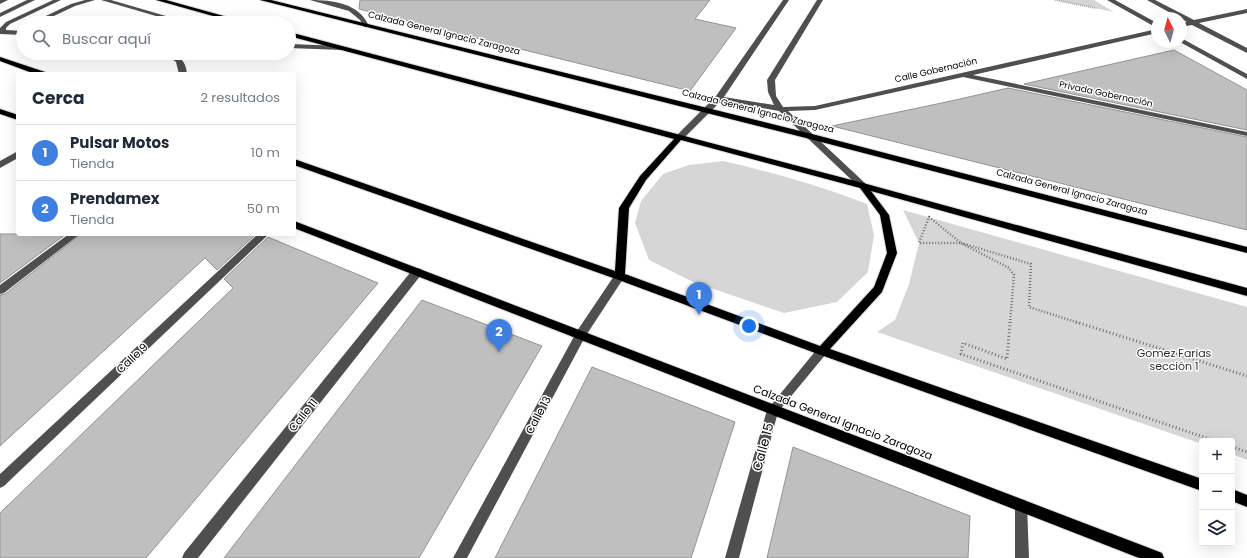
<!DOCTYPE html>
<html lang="es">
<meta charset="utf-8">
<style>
body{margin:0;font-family:Poppins,sans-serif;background:#f2f2f3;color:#1f2937}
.controls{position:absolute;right:12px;bottom:12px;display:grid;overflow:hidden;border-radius:4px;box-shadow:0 4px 16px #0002}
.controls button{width:36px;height:36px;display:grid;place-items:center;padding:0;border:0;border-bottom:1px solid #e0e1e3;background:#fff;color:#1f2937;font:20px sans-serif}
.compass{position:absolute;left:1151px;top:12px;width:36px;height:36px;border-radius:50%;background:#fff;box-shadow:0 4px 16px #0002;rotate:354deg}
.you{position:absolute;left:749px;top:326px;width:14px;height:14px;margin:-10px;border:3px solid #fff;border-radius:50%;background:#1a73e8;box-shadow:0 0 0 6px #1a73e833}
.badge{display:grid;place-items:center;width:26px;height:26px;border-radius:50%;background:#111827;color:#fff;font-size:13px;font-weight:700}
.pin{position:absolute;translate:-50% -33px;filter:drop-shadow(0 1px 2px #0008)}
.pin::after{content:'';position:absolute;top:21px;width:14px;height:12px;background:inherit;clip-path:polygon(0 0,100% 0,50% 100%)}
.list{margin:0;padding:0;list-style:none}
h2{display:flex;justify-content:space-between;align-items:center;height:52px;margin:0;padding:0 16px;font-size:17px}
h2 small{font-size:13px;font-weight:400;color:#747a83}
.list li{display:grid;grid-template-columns:26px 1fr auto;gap:12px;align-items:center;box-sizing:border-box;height:56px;padding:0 16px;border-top:1px solid #e0e1e3}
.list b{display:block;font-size:15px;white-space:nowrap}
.list p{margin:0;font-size:13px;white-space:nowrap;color:#747a83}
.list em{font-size:13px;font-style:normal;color:#747a83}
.icon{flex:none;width:22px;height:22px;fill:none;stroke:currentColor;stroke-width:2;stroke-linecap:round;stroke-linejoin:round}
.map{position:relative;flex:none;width:1247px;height:558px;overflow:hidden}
.search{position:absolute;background:#fff;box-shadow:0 4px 16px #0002;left:16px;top:16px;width:280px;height:44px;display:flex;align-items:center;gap:10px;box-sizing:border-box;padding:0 14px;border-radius:22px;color:#747a83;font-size:15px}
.panel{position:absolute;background:#fff;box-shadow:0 4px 16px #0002;left:16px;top:72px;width:280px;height:164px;border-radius:4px}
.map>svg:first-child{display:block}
.green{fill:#d6d6d6}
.building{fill:#bfbfbf;stroke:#939393}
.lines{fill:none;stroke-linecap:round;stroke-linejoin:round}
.major-casing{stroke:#dbdbdb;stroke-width:2}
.path-far2{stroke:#717171;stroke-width:2;stroke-dasharray:0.5 1.5;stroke-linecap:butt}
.path-far1{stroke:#717171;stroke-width:2.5;stroke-dasharray:1 2;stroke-linecap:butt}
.path{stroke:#717171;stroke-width:3;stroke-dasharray:1 2.5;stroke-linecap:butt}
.minor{fill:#4f4f4f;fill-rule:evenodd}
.major{fill:#000;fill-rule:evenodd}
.labels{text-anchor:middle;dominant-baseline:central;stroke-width:3;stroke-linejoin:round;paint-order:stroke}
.far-street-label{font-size:9px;fill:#000;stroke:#fff}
.park-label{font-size:11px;fill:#2d2d2d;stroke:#fff}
.street-label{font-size:11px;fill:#000;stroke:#fff}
.near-street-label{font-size:13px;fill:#000;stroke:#fff}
</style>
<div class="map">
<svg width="1247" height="558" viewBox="0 0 1247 558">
<rect width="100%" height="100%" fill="#fff"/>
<g class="green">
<path d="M1054,0h40l20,12z"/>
<path d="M723,161c49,11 98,25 144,43l7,31 -6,37 -31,30 -53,11 -91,-31 -44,-22 -14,-37 6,-22 22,-27 26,-9z"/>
<path d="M903,210l344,97v153l-15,-6v-13h-30v3l-325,-112 18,-12 14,-36 10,-41z"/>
</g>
<g class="building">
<path d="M360,0h350l-15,19 41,9 -46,63 -331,-82z"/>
<path d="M1174,50l73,40v40l-223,-46z"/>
<path d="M1008,88l239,49v93l-415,-104 119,-25z"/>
<path d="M0,234h66l-66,49z"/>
<path d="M81,234h175l-39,36 -12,-12 -205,188v-151l5,-1z"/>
<path d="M268,237l110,46 -232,275h-146v-45l233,-225 -9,-9z"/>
<path d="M422,300l120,46 -123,212h-195z"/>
<path d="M592,367l143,55 -44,136h-196z"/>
<path d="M793,447l177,69 -2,42h-201z"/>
</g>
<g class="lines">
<g class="major-casing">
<g id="major">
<path d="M156,0h10l83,23h-11z"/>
<path d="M260,0h11l541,134 435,113v6l-441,-115z"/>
<path d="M289,32l574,151 384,105v8l-376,-105 18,24 8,38 -15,39 -52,57 372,130v12l-384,-137 -202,-75 -322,-114v-6l321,112 4,-63 21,-32 34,-37 -385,-103zM681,140l179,48 20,27 7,38 -13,34 -54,59 -195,-72 4,-66 17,-28z"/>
<path d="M0,57l45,15 1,2h-11l-35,-13z"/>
<path d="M0,109l18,6v5l-18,-6z"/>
<path d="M294,221l863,330 5,2 2,5h-25l-845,-330z"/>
<path d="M1232,489l15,6v12l-15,-6z"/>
</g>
</g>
<path class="path-far2" d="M1055,0l40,8"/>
<g class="path-far1">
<path d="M929,217l32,26h-42z"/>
<path d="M1010,323l4,-48 -5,-7 -48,-25 70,21 -2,43 50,16"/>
</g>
<g class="path">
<path d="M1010,322l-3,37 -44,-16 -2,11 254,87"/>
<path d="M1076,322l171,54"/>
<path d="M1232,447l15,5"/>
</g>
<g class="minor">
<path d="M0,0h8l-8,4z"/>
<path d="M27,0h8l-35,17v-4z"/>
<path d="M53,0h8l-51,24 -4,4v2l17,1v4l-23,-1v-6l6,-6z"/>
<path d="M85,0h10l-20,6 -36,17h-8l40,-19z"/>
<path d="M101,0h10l79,23h-10z"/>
<path d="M310,0c23,0 49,3 59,26l-5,1 -4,-7 -11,-9z"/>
<path d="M783,0h6l-65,97 50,8 -6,-13 -1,-12 50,-80h6l-48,80 1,16 7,11 32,-1 342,-77v4l-184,42 274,57v4l-284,-59 -148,33 -27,1 78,73 1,2 -1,2h-6l-81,-77 -58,-10 -39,39h-6v-4l40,-40z"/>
<path d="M1107,0h8l42,23v5z"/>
<path d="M1147,0h8l39,20 53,-11v4l-48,10 48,25v5l-55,-28 -11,2v-4l6,-1z"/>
<path d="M1181,38l66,36v5l-67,-37h1z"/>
<path d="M289,44l53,2 3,2 -3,2 -53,-2z"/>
<path d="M164,53c14,0 22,7 23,21h-8l-3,-12z"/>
<path d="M18,151v7l-18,10v-7z"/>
<path d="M69,234h11l-76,59 -4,1v-9z"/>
<path d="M258,234h11l-265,252 -4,2v-14z"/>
<path d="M417,268l4,1 1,3 -1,3 -223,283h-16l2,-5 229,-284z"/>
<path d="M620,272l4,1 1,3 -40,61 -118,221h-14l124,-227 39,-58z"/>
<path d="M822,347l4,1 1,3 -1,3 -48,58 -39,146h-14l42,-148 51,-62z"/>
<path d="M1021,499l5,2 1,4 2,53h-14v-53l1,-4z"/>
</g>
<use href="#major" class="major"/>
</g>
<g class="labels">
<g class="far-street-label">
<text transform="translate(444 33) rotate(14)">Calzada General Ignacio Zaragoza</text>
<text transform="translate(936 70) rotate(-13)">Calle Gobernación</text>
<text transform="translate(1106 94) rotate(12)">Privada Gobernación</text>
<text transform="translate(758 111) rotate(14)">Calzada General Ignacio Zaragoza</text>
<text transform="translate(1072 192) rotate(15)">Calzada General Ignacio Zaragoza</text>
</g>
<g class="park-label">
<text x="1174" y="353">Gomez Farias<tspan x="1174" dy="13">sección 1</tspan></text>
</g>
<g class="street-label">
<text transform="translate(132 358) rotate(-43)">Calle 9</text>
<text transform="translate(303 415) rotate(-51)">Calle 11</text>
<text transform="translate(538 415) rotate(-62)">Calle 13</text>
<text transform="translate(843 422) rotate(21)">Calzada General Ignacio Zaragoza</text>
</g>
<g class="near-street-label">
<text transform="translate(763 447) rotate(-75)">Calle 15</text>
</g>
</g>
</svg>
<div class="controls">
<button>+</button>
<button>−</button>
<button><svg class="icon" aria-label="layers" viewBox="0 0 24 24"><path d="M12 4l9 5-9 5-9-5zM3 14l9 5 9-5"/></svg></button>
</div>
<svg class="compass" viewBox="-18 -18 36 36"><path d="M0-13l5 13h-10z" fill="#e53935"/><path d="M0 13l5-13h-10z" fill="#747a83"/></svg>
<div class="you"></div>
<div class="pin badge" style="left:699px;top:315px;background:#3f7fe0">1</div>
<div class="pin badge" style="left:499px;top:352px;background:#3f7fe0">2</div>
<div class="search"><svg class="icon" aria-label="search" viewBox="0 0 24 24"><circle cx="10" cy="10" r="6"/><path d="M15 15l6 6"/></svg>Buscar aquí</div>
<section class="panel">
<h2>Cerca<small>2 resultados</small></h2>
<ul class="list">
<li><span class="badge" style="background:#3f7fe0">1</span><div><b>Pulsar Motos</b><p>Tienda</p></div><em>10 m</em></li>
<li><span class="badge" style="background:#3f7fe0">2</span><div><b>Prendamex</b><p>Tienda</p></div><em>50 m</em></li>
</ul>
</section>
</div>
